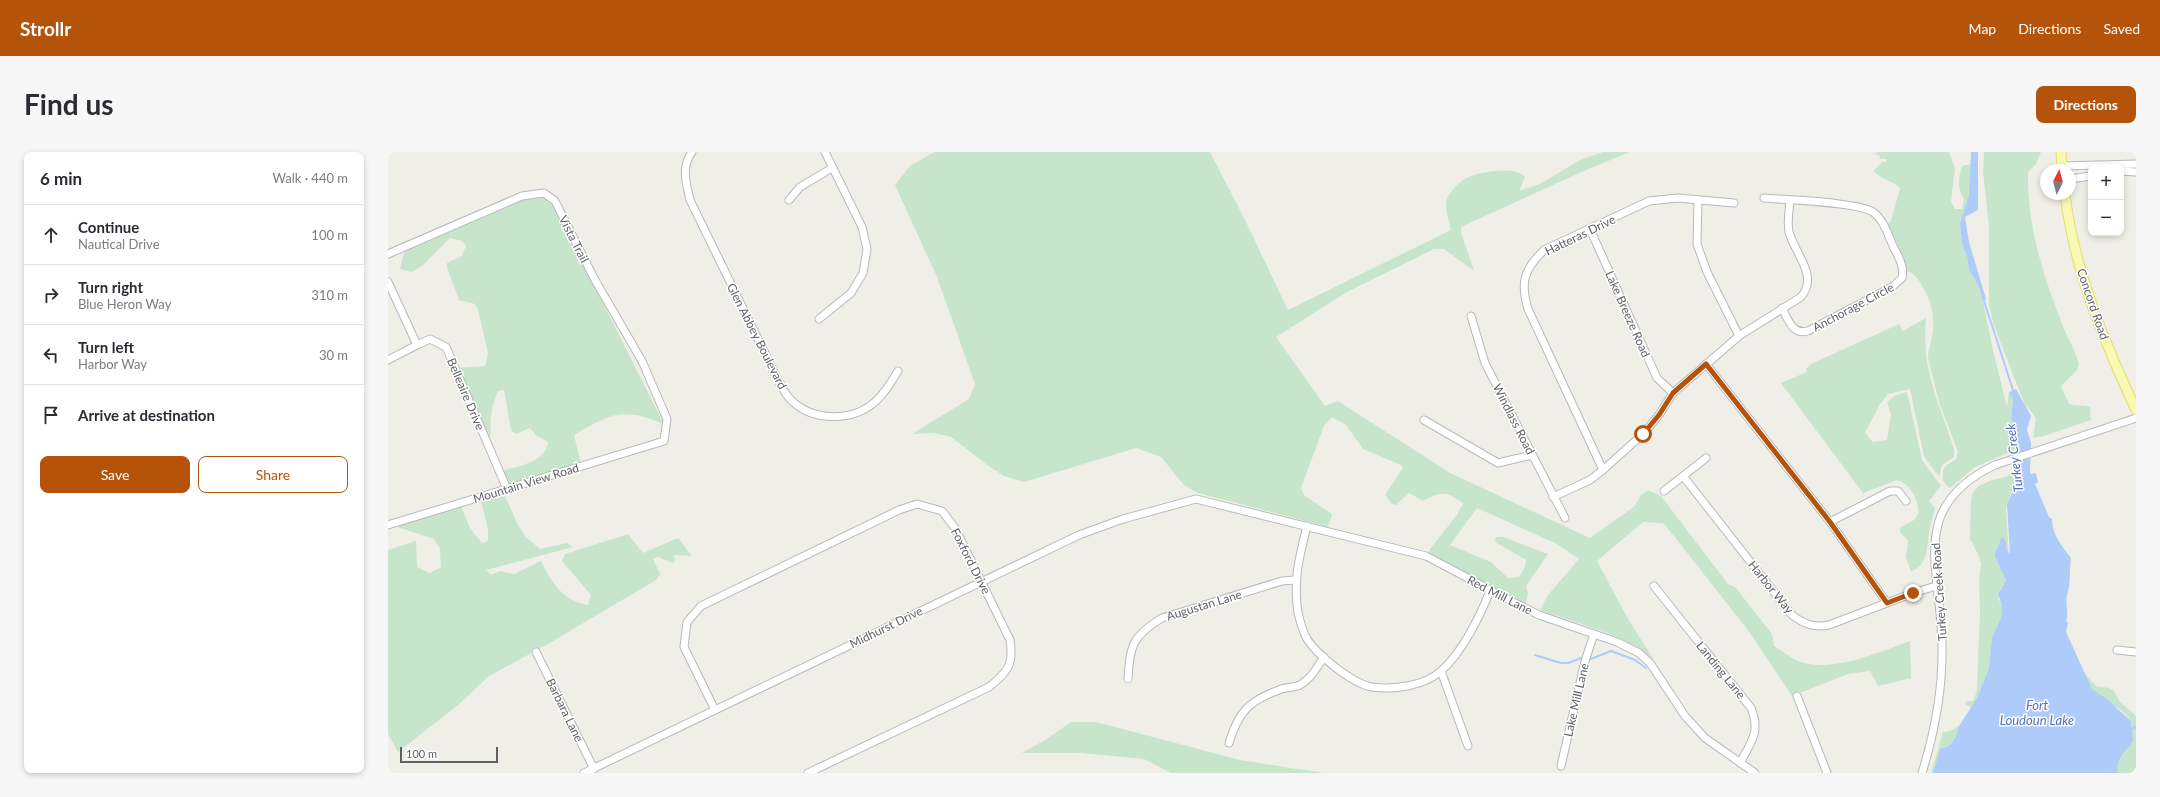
<!DOCTYPE html>
<meta charset="utf-8">
<style>
body{margin:0;font-family:Lato,sans-serif;background:#f7f7f7;color:#2b2b33}
.controls{position:absolute;right:12px;top:12px;display:grid;overflow:hidden;border-radius:8px;box-shadow:0 2px 6px #0003}
.controls button{width:36px;height:36px;display:grid;place-items:center;padding:0;border:0;border-bottom:1px solid #e1e1e2;background:#fff;color:#2b2b33;font:20px sans-serif}
.compass{position:absolute;left:1652px;top:12px;width:36px;height:36px;border-radius:50%;background:#fff;box-shadow:0 2px 6px #0003;rotate:6deg}
.scale{position:absolute;left:12px;bottom:10px;width:98px;box-sizing:border-box;padding-left:4px;border:2px solid #5f6166;border-top:0;font-size:11px;line-height:14px;white-space:nowrap;color:#5f6166;-webkit-text-stroke:3px #fff;paint-order:stroke}
.stop{position:absolute;width:12px;height:12px;margin:-9px;border:3px solid #b45309;border-radius:50%;background:#fff}
.stop.end{background:#b45309;border-color:#fff;box-shadow:0 1px 4px #0008}
.list{margin:0;padding:0;list-style:none}
h2{display:flex;justify-content:space-between;align-items:center;height:52px;margin:0;padding:0 16px;font-size:17px}
h2 small{font-size:13px;font-weight:400;color:#7c7c81}
.list li{display:grid;grid-template-columns:26px 1fr auto;gap:12px;align-items:center;box-sizing:border-box;height:60px;padding:0 16px;border-top:1px solid #e1e1e2}
.list b{display:block;font-size:15px;white-space:nowrap}
.list p{margin:0;font-size:13px;white-space:nowrap;color:#7c7c81}
.list em{font-size:13px;font-style:normal;color:#7c7c81}
.actions{display:flex;gap:8px;padding:12px 16px}
.actions a{flex:1;padding:9px 0;border:1px solid #b45309;border-radius:8px;text-align:center;font-size:14px;color:#b45309}
.actions .main{background:#b45309;color:#fff}
.icon{flex:none;width:22px;height:22px;fill:none;stroke:currentColor;stroke-width:2;stroke-linecap:round;stroke-linejoin:round}
.map{position:relative;flex:none;width:1748px;height:621px;overflow:hidden;border-radius:8px}
header{display:flex;align-items:center;gap:24px;box-sizing:border-box;height:56px;padding:0 20px;background:#b45309;color:#fff}
header strong{font-size:19px}
nav{display:flex;gap:22px;margin-inline-start:auto;font-size:14px}
.intro{display:flex;align-items:center;justify-content:space-between;box-sizing:border-box;height:96px;padding:0 24px}
h1{margin:0;font-size:28px}
.button{padding:10px 18px;border-radius:8px;background:#b45309;color:#fff;font-size:14px;font-weight:700}
main{display:flex;gap:24px;padding:0 24px}
aside{flex:1;background:#fff;border-radius:8px;box-shadow:0 2px 6px #0003}
.map>svg:first-child{display:block}
.green{fill:#c6e5cb}
.water{fill:#aecbf9}
.lines{fill:none;stroke-linecap:round;stroke-linejoin:round}
.stream{stroke:#aecbf9;stroke-width:2}
.minor-casing{stroke:#b7b8bd;stroke-width:9}
.major-casing{stroke:#e8db68;stroke-width:11}
.minor{stroke:#fff;stroke-width:7}
.major{stroke:#f8f9b2;stroke-width:9}
.route{stroke:#b45309;stroke-width:5}
.labels{text-anchor:middle;dominant-baseline:central;stroke-width:3;stroke-linejoin:round;paint-order:stroke}
.street-label{font-size:12px;fill:#5f6166;stroke:#fff}
.water-label{font-size:13px;font-style:italic;fill:#5172bc;stroke:#fff}
</style>
<header>
<strong>Strollr</strong>
<nav><a>Map</a><a>Directions</a><a>Saved</a></nav>
</header>
<div class="intro"><h1>Find us</h1><a class="button">Directions</a></div>
<main>
<aside>
<h2>6 min<small>Walk · 440 m</small></h2>
<ul class="list">
<li><svg class="icon" aria-label="ahead" viewBox="0 0 24 24"><path d="M12 20V5M6 11l6-6 6 6"/></svg><div><b>Continue</b><p>Nautical Drive</p></div><em>100 m</em></li>
<li><svg class="icon" aria-label="right" viewBox="0 0 24 24"><path d="M7 20v-9h11M14 6l5 5-5 5"/></svg><div><b>Turn right</b><p>Blue Heron Way</p></div><em>310 m</em></li>
<li><svg class="icon" aria-label="left" viewBox="0 0 24 24"><path d="M17 20v-9H6M10 6l-5 5 5 5"/></svg><div><b>Turn left</b><p>Harbor Way</p></div><em>30 m</em></li>
<li><svg class="icon" aria-label="arrive" viewBox="0 0 24 24"><path d="M6 21V4h12l-3 4 3 4H6"/></svg><div><b>Arrive at destination</b></div></li>
</ul>
<div class="actions"><a class="main">Save</a><a>Share</a></div>
</aside>
<div class="map">
<svg width="1748" height="621" viewBox="0 0 1748 621">
<rect width="100%" height="100%" fill="#f0efe7"/>
<g class="green">
<path d="M546,0h276l36,70 42,88 163,-80c-2,-10 -7,-21 -4,-31 3,-8 11,-16 19,-21 12,-6 50,-13 59,-1l-6,14 21,-7 40,-24 23,-8h27l-44,18 -125,57v5l13,39 -30,-22h-10l-87,43 -71,45 49,69 13,-5 112,72 140,65 45,-32 6,-11 7,-5 13,6 67,88 7,3 37,47 2,12c8,5 16,11 24,15 32,13 81,-9 112,-20l1,37 -33,8 -8,-15 -22,3 -56,22 -42,-63 -76,-97 -11,-13 -20,-1 -46,39 31,58 26,41c-26,-25 -79,-37 -114,-50l8,-15 31,-36 -22,-15 -80,-36 -27,37 41,17 17,16 11,-1 6,-10 1,-7 -31,-18 1,-5h7l45,17 -22,32 2,8 -2,10 -97,-51 1,-4 27,-34 6,-12c-16,-12 -22,-12 -40,-2l-14,-8 -13,12 -4,-1 -7,-9 18,-27 -2,-3 -38,-16 -17,-24 -14,-8 -8,9 -23,62 3,7 28,19 -4,13 -130,-34 -14,-8 -23,-28 -25,-9 -112,34 -20,-6 -14,-9 -39,-30 -17,-4 -22,1 57,-35 6,-15 -38,-107 -42,-92 15,-19z"/>
<path d="M1491,0h70l6,16 -4,33 4,8h7l2,-10c-7,-11 -6,-20 -2,-33l10,-2 -3,31 -9,28 2,21 5,12 2,14 10,17 4,14 10,49 14,57 2,-15 4,8 -2,18 5,10 3,20 -44,19 -25,21 -7,-7c-1,-16 2,-14 13,-22l2,-7 -19,-50 -11,-44c0,-8 3,-13 4,-21 3,-20 1,-31 -8,-48 -5,-8 -8,-15 -17,-18l-3,-11 -16,-36 3,-3 9,-33c-8,-8 -19,-8 -26,-17l8,-9h4l1,-3h-7l-1,-4h-3l-1,-2z"/>
<path d="M1596,0h57l-5,12 -8,8c-1,51 14,101 33,149 5,14 13,27 18,42l-2,7 -16,16 8,18c8,3 15,0 21,3l1,13 -47,16 -11,2 3,-20 -12,-15 -31,-80 -4,-20v-77l-6,-54z"/>
<path d="M151,44l5,2 11,10 109,216c-41,-17 -53,-11 -90,11l7,29 -69,20 -6,-3 -4,-10c15,-5 44,-8 46,-29l-12,-7 -6,-7 -14,6 -5,-4 -7,-40 -6,1c-6,14 -9,29 -7,44l-3,2 -30,-69 27,-2 3,-13 -10,-44 -3,-5 -16,-4 -12,-33v-4l15,-7 4,-10 -4,-5 -12,-3 -28,28 -10,6 -12,-3 5,-19 111,-49z"/>
<path d="M1538,166c-5,53 13,83 28,131v8l-12,8 -3,12 -15,-21 -14,-67 -22,5 -8,10 -15,29 8,9 14,-2 4,-25 -4,-13 9,-7 11,-3 15,68 19,26 -12,15 6,7c-2,8 -5,17 -6,25 -3,17 0,30 -18,39l-5,-15 2,-16 -8,-9 1,-5 13,-7 4,-6c2,-13 -8,-31 -21,-34l-34,13 -82,-110 26,-11 -1,-3 5,-5 88,-40 4,7z"/>
<path d="M1629,317c1,17 -9,25 -11,41l3,49 -3,-18 -7,2 -5,12 12,26 -1,4 -5,4 -2,9 4,8 -1,12 -9,19 -3,31 -12,30 -19,30 -1,9 -7,8 -10,4 -7,24h-2l12,-41c16,-1 21,-13 28,-25l-6,-3 2,-3h6l4,-10 3,-82 -1,-30 2,-15 -3,-10 -8,-15 1,-38 1,-7 8,-9 12,-5 14,-3z"/>
<path d="M116,342l14,31 8,12 14,12 27,-6 6,4 -87,23 5,5 9,-4 14,3 27,-13c10,21 22,40 47,44l3,-10 -29,-34 3,-7 63,-20 15,19 35,-15 14,18 -18,-1 1,6 -2,2 -15,-6 -5,2 7,15 -4,6 -108,64 -59,32 -31,29 -60,47 -10,-18v-184l28,-9 1,26 13,6 11,-6 -1,-18 -6,-10 -40,-13 67,-20 9,22 12,15 6,-2v-11l-7,-30z"/>
<path d="M1697,522l11,12 13,2 5,3 6,11 16,14v57h-18c-4,-20 15,-24 14,-48 -1,-14 -34,-27 -41,-37 -2,-4 -4,-9 -6,-14z"/>
<path d="M683,570h25l144,38 84,13h-153l-27,-14 -63,-6h-59l23,-13z"/>
</g>
<g class="water">
<path d="M1583,0h7v58l-13,7 4,25 17,57 -3,2 -4,-14 -10,-17 -2,-14 -5,-12 -2,-21 9,-28z"/>
<path d="M1628,237l15,27 -4,14 4,13 -1,28 1,3 5,-1 2,9 -3,2 14,33 3,2c0,16 10,27 19,39 -2,13 0,26 -4,37 -2,9 2,18 -1,26l2,2 -2,9 26,57 16,11 23,21 2,20c-8,11 -18,18 -15,32h-185l7,-24 10,-4 6,-8 2,-9 19,-30 12,-30 3,-31 9,-19 1,-12 -4,-12 8,-13 -12,-26 8,-18 4,4 1,9 3,4 -3,-50 11,-25 -1,-10 4,-6 -5,-35 -5,-10 2,-18 -4,-8z"/>
</g>
<g class="lines">
<g class="stream">
<path d="M1595,146l31,95"/>
<path d="M1147,503l26,8h7l13,-5"/>
<path d="M1203,507l20,-8 24,9 11,8"/>
<path d="M1742,578l6,-3"/>
</g>
<g class="minor-casing">
<g id="minor">
<path d="M304,0c-11,15 -6,31 -2,48l87,178c4,7 8,16 14,22 22,22 62,22 85,1 9,-8 16,-20 22,-30"/>
<path d="M1674,14l74,-2"/>
<path d="M1733,19l15,1"/>
<path d="M1682,27l21,-3"/>
<path d="M1376,46c22,2 94,4 109,14 11,8 15,23 20,34 5,10 12,21 9,32l-10,9 -84,44c-16,4 -20,-12 -26,-23"/>
<path d="M401,48l11,-13 32,-19"/>
<path d="M1310,48l-1,44 10,28 32,64"/>
<path d="M1202,77l67,149 16,15"/>
<path d="M0,102l134,-58 22,-3 11,8 40,79 47,81 25,58 -3,22 -276,84"/>
<path d="M0,130l29,63 13,-6 16,8 61,142"/>
<path d="M1083,164l14,47 80,155"/>
<path d="M431,167l32,-26 12,-20 4,-24 -5,-22 -37,-75"/>
<path d="M0,208l29,-15"/>
<path d="M1318,212l124,158 57,81"/>
<path d="M1036,268l74,43 34,-8"/>
<path d="M1215,318l-75,-161c-8,-26 -4,-40 16,-59l105,-49 29,-3 56,5"/>
<path d="M1295,324l109,139c12,9 22,13 37,10l84,-32 23,-7"/>
<path d="M1276,339l42,-33"/>
<path d="M1165,345l37,-17 13,-10 40,-36 16,-19 14,-22 66,-57 62,-39c18,-21 -6,-43 -12,-65 -2,-10 0,-21 1,-31"/>
<path d="M1442,370l60,-31h8l8,10"/>
<path d="M919,374c-8,32 -14,54 -9,87 2,8 5,19 9,26 10,16 46,45 65,48 23,3 52,-1 69,-16 21,-18 39,-55 49,-80"/>
<path d="M1266,434l97,122c10,24 0,34 -11,55"/>
<path d="M1729,498l19,2"/>
<path d="M148,500l58,117"/>
<path d="M1053,519l27,75"/>
<path d="M740,527c2,-33 4,-43 34,-61l120,-37 13,-1"/>
<path d="M1409,544l30,77"/>
<path d="M327,558l-31,-63 3,-25 14,-16 198,-96 18,-6 25,7 13,17 55,112c4,24 -2,32 -21,47l-181,86"/>
<path d="M841,591c9,-30 19,-42 50,-53 6,-3 14,-2 21,-5 11,-6 17,-18 24,-28"/>
<path d="M1173,614l24,-105 9,-27"/>
<path d="M196,621l495,-238 44,-16 73,-20 230,57 91,48 22,11 78,27 22,11 11,10 35,53 20,22 50,35"/>
<path d="M1534,621c13,-42 21,-84 20,-128 -1,-77 -35,-138 53,-180l141,-47"/>
</g>
</g>
<g class="major-casing">
<g id="major">
<path d="M1673,0l1,18"/>
<path d="M1677,42c9,76 39,147 71,216"/>
</g>
</g>
<use href="#minor" class="minor"/>
<use href="#major" class="major"/>
</g>
<g class="lines">
<path class="route" d="M1255,282l16,-19 14,-22 33,-29 124,158 57,81 26,-10"/>
</g>
<g class="labels">
<g class="street-label">
<text transform="translate(1192 83) rotate(-26)">Hatteras Drive</text>
<text transform="translate(186 87) rotate(63)">Vista Trail</text>
<text transform="translate(1705 152) rotate(71)">Concord Road</text>
<text transform="translate(1465 155) rotate(-28)">Anchorage Circle</text>
<text transform="translate(1240 162) rotate(66)">Lake Breeze Road</text>
<text transform="translate(369 184) rotate(63)">Glen Abbey Boulevard</text>
<text transform="translate(78 242) rotate(67)">Belleaire Drive</text>
<text transform="translate(1126 267) rotate(63)">Windlass Road</text>
<text transform="translate(138 331) rotate(-17)">Mountain View Road</text>
<text transform="translate(583 409) rotate(63)">Foxford Drive</text>
<text transform="translate(1383 435) rotate(51)">Harbor Way</text>
<text transform="translate(1551 440) rotate(-94)">Turkey Creek Road</text>
<text transform="translate(1112 443) rotate(27)">Red Mill Lane</text>
<text transform="translate(816 453) rotate(-17)">Augustan Lane</text>
<text transform="translate(498 475) rotate(-26)">Midhurst Drive</text>
<text transform="translate(1333 518) rotate(51)">Landing Lane</text>
<text transform="translate(1188 548) rotate(-77)">Lake Mill Lane</text>
<text transform="translate(177 558) rotate(64)">Barbara Lane</text>
</g>
<g class="water-label">
<text transform="translate(1626 306) rotate(-97)">Turkey Creek</text>
<text x="1649" y="553">Fort<tspan x="1649" dy="15">Loudoun Lake</tspan></text>
</g>
</g>
</svg>
<div class="controls">
<button>+</button>
<button>−</button>
</div>
<svg class="compass" viewBox="-18 -18 36 36"><path d="M0-13l5 13h-10z" fill="#e53935"/><path d="M0 13l5-13h-10z" fill="#7c7c81"/></svg>
<div class="scale">100 m</div>
<div class="stop" style="left:1255px;top:282px"></div>
<div class="stop end" style="left:1525px;top:441px"></div>
</div>
</main>
